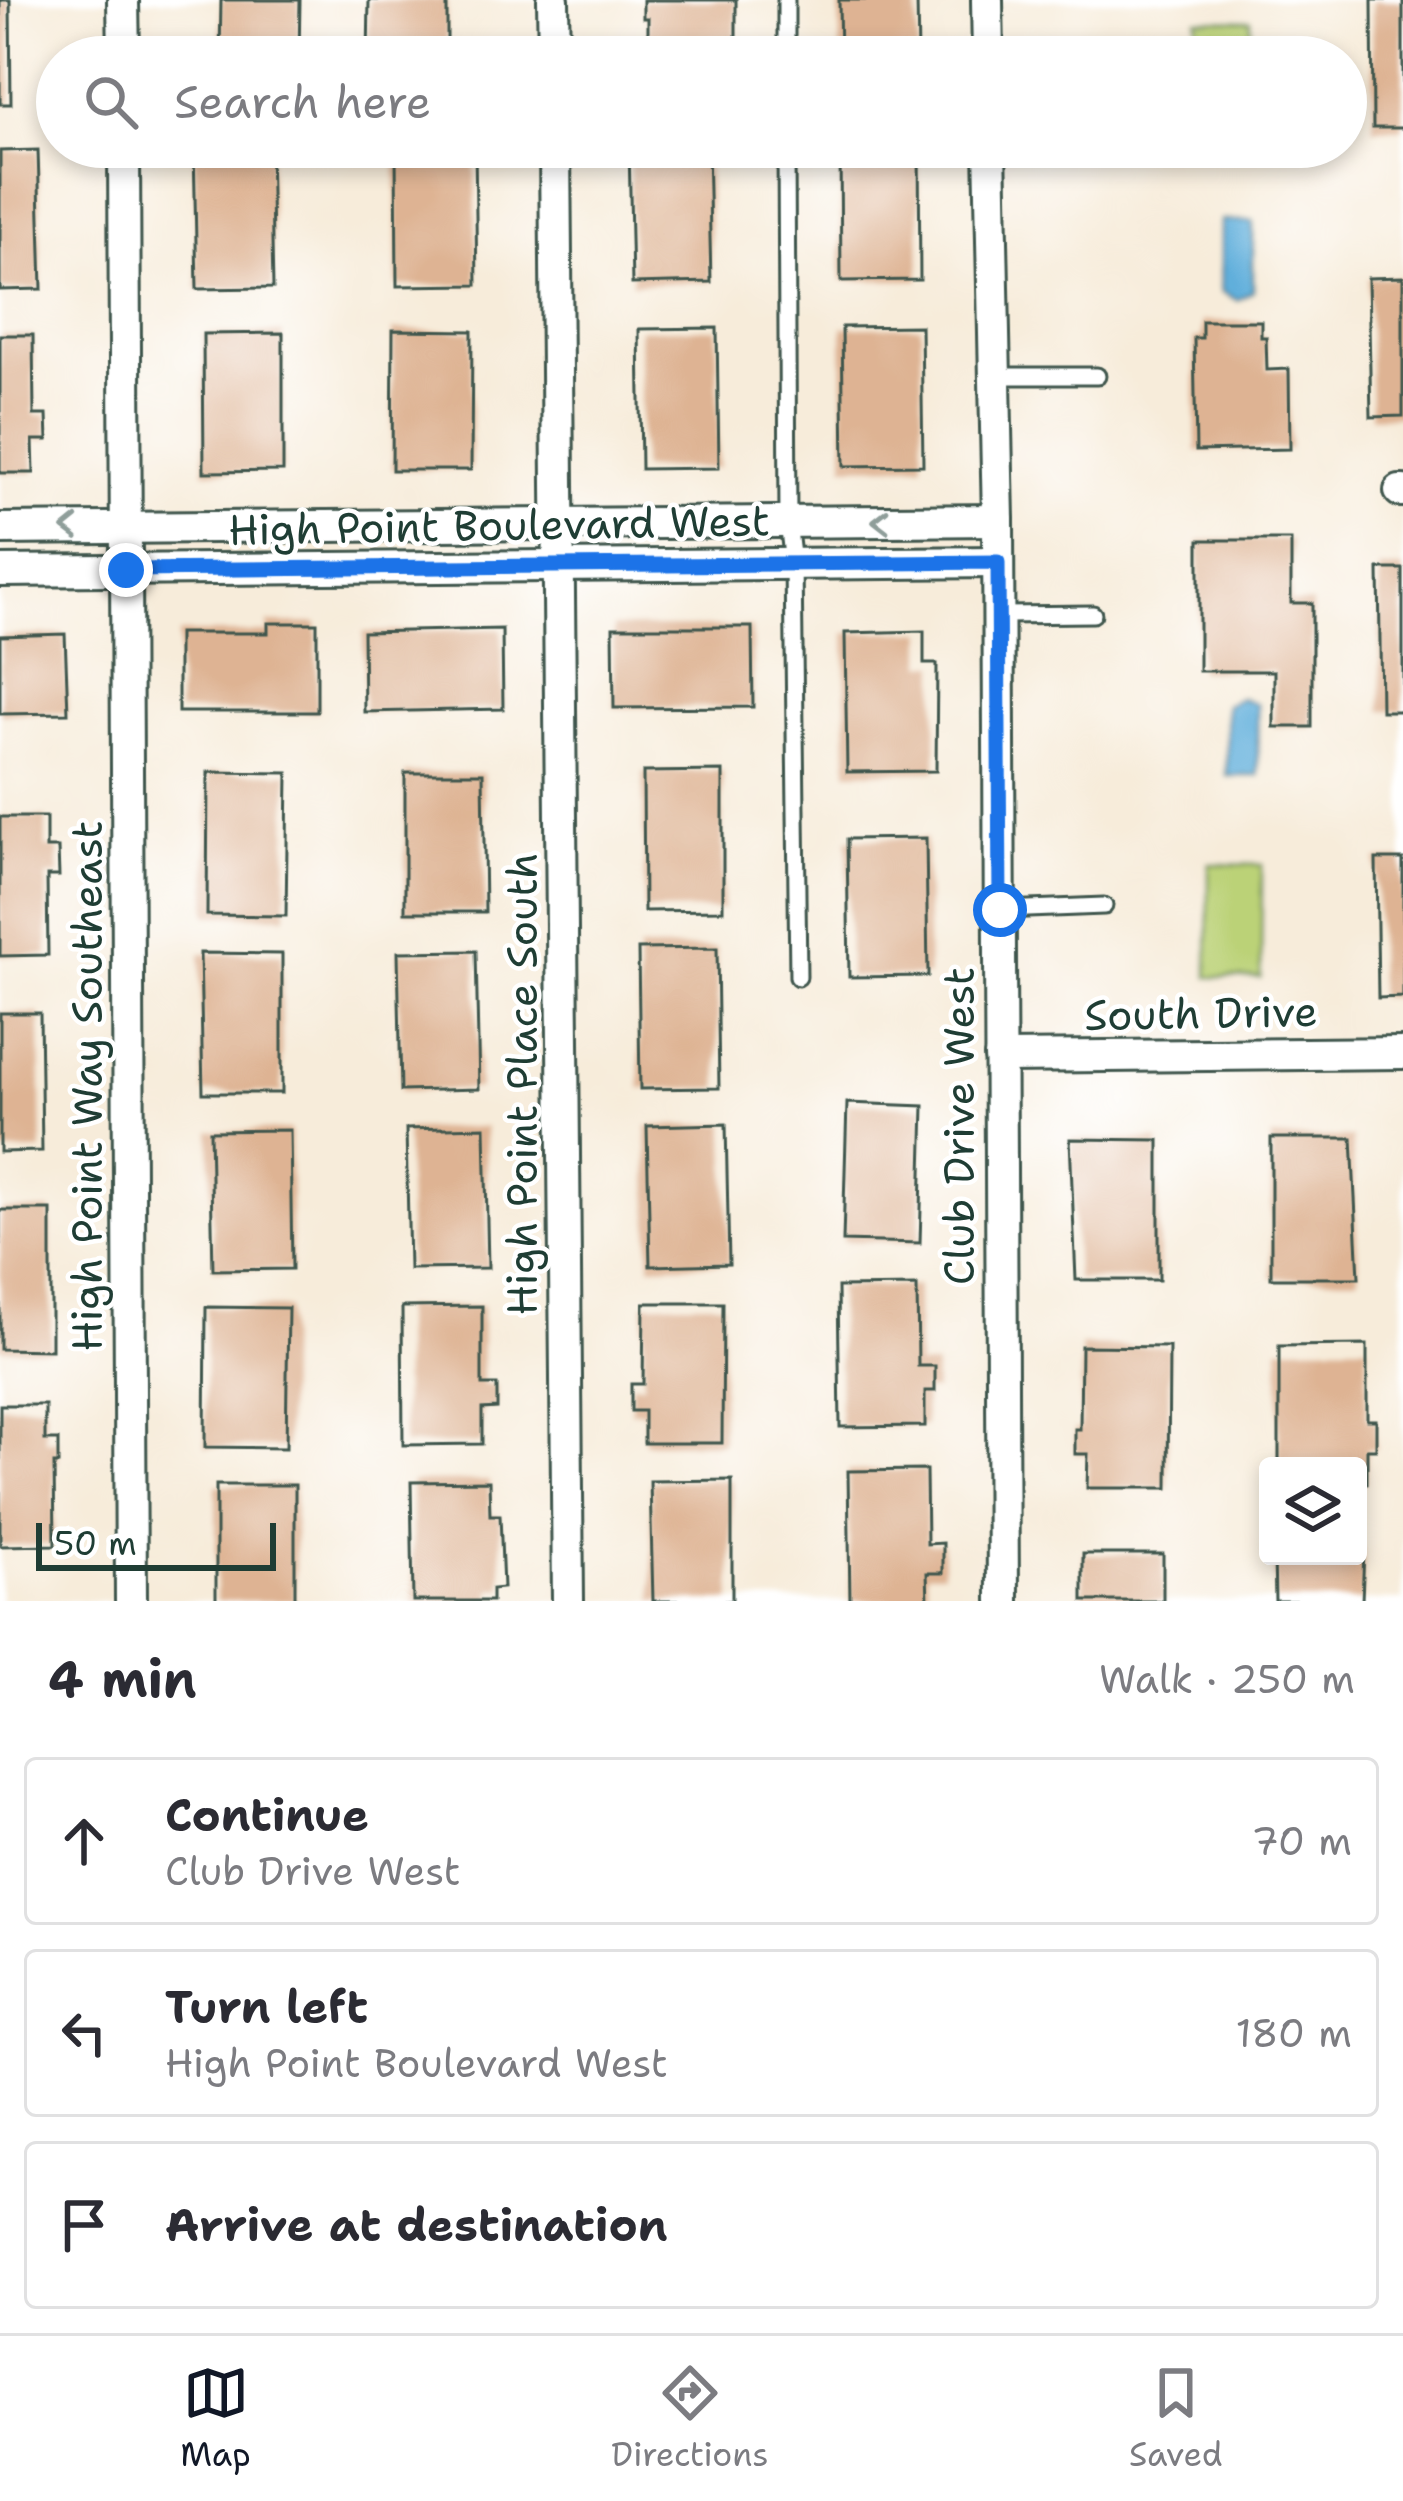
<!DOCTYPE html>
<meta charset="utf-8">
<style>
body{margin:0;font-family:"Shantell Sans",sans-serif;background:#f7f7f7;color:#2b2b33}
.controls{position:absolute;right:36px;bottom:36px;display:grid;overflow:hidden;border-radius:12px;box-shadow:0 6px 18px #0003}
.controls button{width:108px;height:108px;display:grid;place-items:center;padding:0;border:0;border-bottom:3px solid #e1e1e2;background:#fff;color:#2b2b33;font:60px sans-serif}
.scale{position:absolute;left:36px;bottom:30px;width:240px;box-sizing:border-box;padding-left:12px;border:6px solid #1f3d34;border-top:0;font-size:33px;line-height:42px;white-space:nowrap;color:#1f3d34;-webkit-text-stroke:9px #fff;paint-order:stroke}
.stop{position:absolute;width:36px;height:36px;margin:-27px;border:9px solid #1a73e8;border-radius:50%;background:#fff}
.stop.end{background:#1a73e8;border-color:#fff;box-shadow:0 3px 12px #0008}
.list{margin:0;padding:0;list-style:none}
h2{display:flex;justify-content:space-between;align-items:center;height:156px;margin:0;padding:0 48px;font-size:51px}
h2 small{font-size:39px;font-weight:400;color:#7c7c81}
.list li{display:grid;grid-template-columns:78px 1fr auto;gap:36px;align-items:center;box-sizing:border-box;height:168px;margin:0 24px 24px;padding:0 24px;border:3px solid #e1e1e2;border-radius:12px}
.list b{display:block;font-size:45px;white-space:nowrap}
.list p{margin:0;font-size:39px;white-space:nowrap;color:#7c7c81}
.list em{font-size:39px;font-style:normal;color:#7c7c81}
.icon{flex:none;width:66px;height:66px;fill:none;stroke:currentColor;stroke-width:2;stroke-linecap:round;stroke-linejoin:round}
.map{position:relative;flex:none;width:1403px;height:1601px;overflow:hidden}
.search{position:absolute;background:#fff;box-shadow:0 6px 18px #0003;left:36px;right:36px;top:36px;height:132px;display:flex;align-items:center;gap:30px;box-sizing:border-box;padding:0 42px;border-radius:66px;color:#7c7c81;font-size:45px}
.sheet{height:732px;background:#fff}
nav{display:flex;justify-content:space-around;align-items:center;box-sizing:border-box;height:168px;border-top:3px solid #e1e1e2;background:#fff;font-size:33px;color:#7c7c81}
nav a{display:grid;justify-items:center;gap:6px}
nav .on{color:#111827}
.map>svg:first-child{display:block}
.green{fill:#bbd277;stroke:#6d8856;stroke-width:3}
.water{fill:#61afdb;stroke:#407688;stroke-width:3}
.building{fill:#deb393}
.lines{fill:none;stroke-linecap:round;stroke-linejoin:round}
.lane-casing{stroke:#3f574d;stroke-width:21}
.street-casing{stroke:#3f574d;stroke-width:36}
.lane{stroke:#fff;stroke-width:15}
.street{stroke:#fff;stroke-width:30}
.oneway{stroke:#8f9e9a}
.route{stroke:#1a73e8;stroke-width:15}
.labels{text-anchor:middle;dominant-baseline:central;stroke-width:9;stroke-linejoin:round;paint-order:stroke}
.street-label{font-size:42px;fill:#1f3d34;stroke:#fff}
</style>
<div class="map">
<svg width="1403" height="1601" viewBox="0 0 1403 1601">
<rect width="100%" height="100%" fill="#fff"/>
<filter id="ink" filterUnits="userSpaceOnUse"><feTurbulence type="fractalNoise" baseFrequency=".00833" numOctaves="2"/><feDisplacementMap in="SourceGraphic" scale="24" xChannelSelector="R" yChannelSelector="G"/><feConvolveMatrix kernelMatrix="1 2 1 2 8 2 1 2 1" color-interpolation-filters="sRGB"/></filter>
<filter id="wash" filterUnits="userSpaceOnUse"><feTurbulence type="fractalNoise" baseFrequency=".004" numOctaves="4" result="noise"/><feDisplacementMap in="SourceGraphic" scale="48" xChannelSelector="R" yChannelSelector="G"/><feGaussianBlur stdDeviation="2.7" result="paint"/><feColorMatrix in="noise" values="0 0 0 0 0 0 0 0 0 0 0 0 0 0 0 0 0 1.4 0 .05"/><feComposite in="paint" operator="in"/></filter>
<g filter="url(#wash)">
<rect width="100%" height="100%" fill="#f7ecda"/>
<g class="green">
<path d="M1197,19l54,1 -1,37h-53z"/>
<path d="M1209,864l53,1 -1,113 -53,-1z"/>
</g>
<g class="water">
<path d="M1221,221h32v70l-16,9 -16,-9z"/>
<path d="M1241,698l16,6 1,72h-31l-1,-71z"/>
</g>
<g id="blocks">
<g class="building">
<path d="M0,0h10l1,104h-11z"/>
<path d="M221,0h79l-1,57h-79z"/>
<path d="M369,0h78v57h-79z"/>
<path d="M643,0h93v57h-88v-39h-5z"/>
<path d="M839,0h78l1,57h-78z"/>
<path d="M1372,0h31v128h-30z"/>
<path d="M270,147l3,141 -76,1 -3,-141z"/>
<path d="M396,147h79l2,138 -80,1z"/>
<path d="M629,147h79l3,135 -79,2z"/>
<path d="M840,147h79l1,133 -79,1z"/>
<path d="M38,150l4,139 -42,1v-139z"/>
<path d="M1403,277v139l-32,1 -3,-139z"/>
<path d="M1202,321h59v16h5l1,33 22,-1 1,80 -94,2 -2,-113h8z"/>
<path d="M921,326l2,139 -79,1 -2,-139z"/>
<path d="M717,328l2,140 -78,1 -2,-140z"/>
<path d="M393,330l79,1 -1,139h-79z"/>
<path d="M283,333v138l-79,1 -1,-138z"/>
<path d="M0,335h33l1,80h13l1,25h-15l1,33h-34z"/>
<path d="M1199,540h92v63h21v124h-38v-56h-75z"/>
<path d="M1379,569h24v142h-22z"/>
<path d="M268,623h49v89h-139v-79h90z"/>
<path d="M613,627h139l1,80 -139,1z"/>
<path d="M502,629l1,80 -139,3 -1,-80z"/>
<path d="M924,631v33h13l-1,107 -89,1 -2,-139z"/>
<path d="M65,634l3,79 -68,1v-78z"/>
<path d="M723,771v139l-79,1 -1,-139z"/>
<path d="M208,772l80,1 -2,143 -79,-1z"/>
<path d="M405,773h78l2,139h-80z"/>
<path d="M0,817h46v31h12l1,28h-12l1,79 -48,1z"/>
<path d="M926,838l2,138 -79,1 -2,-138z"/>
<path d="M1376,859h27v138l-25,1z"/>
<path d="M717,948l2,140 -79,1 -2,-140z"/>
<path d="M476,951l3,138 -78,2 -3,-139z"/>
<path d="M200,953l82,1v139h-79z"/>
<path d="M0,1013h40l2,138 -42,1z"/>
<path d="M847,1103l77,3 -4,137 -77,-2z"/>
<path d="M726,1124l3,140 -79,2 -3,-140z"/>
<path d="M485,1127l3,141 -79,1 -3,-140z"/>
<path d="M290,1130l2,139 -79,1 -3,-139z"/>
<path d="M1271,1138h81l7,140h-88z"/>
<path d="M1070,1139l89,1v140h-83z"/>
<path d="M0,1210h51v140l-51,-1z"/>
<path d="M917,1286l1,80h17v25h-10v35l-85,1 -2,-140z"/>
<path d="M644,1303h79l-1,140h-78v-32h-13v-27h12z"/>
<path d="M482,1306v79h15v23l-15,1v35l-79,1 -1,-138z"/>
<path d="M206,1307l82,1 -2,140 -81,-1z"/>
<path d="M1367,1345v75h9v29h-9v34l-9,1v-18h-79v-120z"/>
<path d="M1081,1346l88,1 -1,141h-81l1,-34h-13v-25h5z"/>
<path d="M0,1405h45v35h13v24h-4l1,81 -55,1z"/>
<path d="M926,1470l1,74 16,-1v30h-16l1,28h-78l-2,-130z"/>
<path d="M732,1480v121h-79l-3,-120z"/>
<path d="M489,1481l1,34h10l3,73 -11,1v12h-79l-2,-119z"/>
<rect x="216" y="1485" width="79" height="116"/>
<path d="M1358,1550h6l-2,51h-87l-1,-45h84z"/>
<rect x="1083" y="1554" width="80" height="47"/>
</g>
</g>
</g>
<g filter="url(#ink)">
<use href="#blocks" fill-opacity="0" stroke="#3f574d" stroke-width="3"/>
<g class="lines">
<g class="lane-casing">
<g id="lane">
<path d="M786,0v57"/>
<path d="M786,147l2,375 5,42 5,413"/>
<path d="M995,376h102"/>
<path d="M998,615l95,-1"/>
<path d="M1000,910l104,-4"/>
</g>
</g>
<g class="street-casing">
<g id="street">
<path d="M123,0l1,57"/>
<path d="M553,0l1,57"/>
<path d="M987,0l1,57"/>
<path d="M124,147l7,1454"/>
<path d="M555,147l13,1454"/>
<path d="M990,147l8,373 5,1081"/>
<path d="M1400,491h3"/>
<path d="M0,529l998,-9"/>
<path d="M0,571l998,-9"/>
<path d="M1000,1057l403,-4"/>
</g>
</g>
<use href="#lane" class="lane"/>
<use href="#street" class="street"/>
</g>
<defs><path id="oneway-chevron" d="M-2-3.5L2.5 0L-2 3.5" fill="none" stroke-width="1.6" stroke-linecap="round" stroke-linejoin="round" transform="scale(3)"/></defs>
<g class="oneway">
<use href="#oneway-chevron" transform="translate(881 521) rotate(180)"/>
<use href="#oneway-chevron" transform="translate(71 528) rotate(179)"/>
</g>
</g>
<g class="lines" filter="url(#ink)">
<path class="route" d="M126,570l872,-8 2,348"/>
</g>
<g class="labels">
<g class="street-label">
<text transform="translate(499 525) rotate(-1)">High Point Boulevard West</text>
<text transform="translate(1201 1013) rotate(-1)">South Drive</text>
<text transform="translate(522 1084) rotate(-90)">High Point Place South</text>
<text transform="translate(87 1086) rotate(-90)">High Point Way Southeast</text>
<text transform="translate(959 1126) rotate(-90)">Club Drive West</text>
</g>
</g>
</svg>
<div class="controls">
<button><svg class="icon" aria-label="layers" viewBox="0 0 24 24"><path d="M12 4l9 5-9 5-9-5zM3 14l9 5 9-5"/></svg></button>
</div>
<div class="scale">50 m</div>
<div class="stop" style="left:1000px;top:910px"></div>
<div class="stop end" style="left:126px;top:570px"></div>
<div class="search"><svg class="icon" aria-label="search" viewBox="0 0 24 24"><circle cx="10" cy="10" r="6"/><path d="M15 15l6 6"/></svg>Search here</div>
</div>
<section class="sheet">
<h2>4 min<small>Walk · 250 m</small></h2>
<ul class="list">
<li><svg class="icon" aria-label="ahead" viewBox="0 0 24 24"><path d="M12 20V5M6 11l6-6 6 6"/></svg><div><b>Continue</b><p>Club Drive West</p></div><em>70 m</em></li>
<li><svg class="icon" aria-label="left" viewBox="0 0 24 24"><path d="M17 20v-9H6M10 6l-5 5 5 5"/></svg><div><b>Turn left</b><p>High Point Boulevard West</p></div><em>180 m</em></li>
<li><svg class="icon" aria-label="arrive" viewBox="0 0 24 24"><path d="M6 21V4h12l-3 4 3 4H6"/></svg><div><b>Arrive at destination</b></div></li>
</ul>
</section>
<nav>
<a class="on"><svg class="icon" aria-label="map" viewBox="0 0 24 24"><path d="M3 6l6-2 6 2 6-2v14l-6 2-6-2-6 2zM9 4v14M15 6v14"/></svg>Map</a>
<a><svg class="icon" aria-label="directions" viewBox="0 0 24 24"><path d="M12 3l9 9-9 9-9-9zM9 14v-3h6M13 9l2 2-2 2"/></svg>Directions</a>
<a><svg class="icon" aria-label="saved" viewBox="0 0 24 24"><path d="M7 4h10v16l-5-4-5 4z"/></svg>Saved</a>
</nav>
